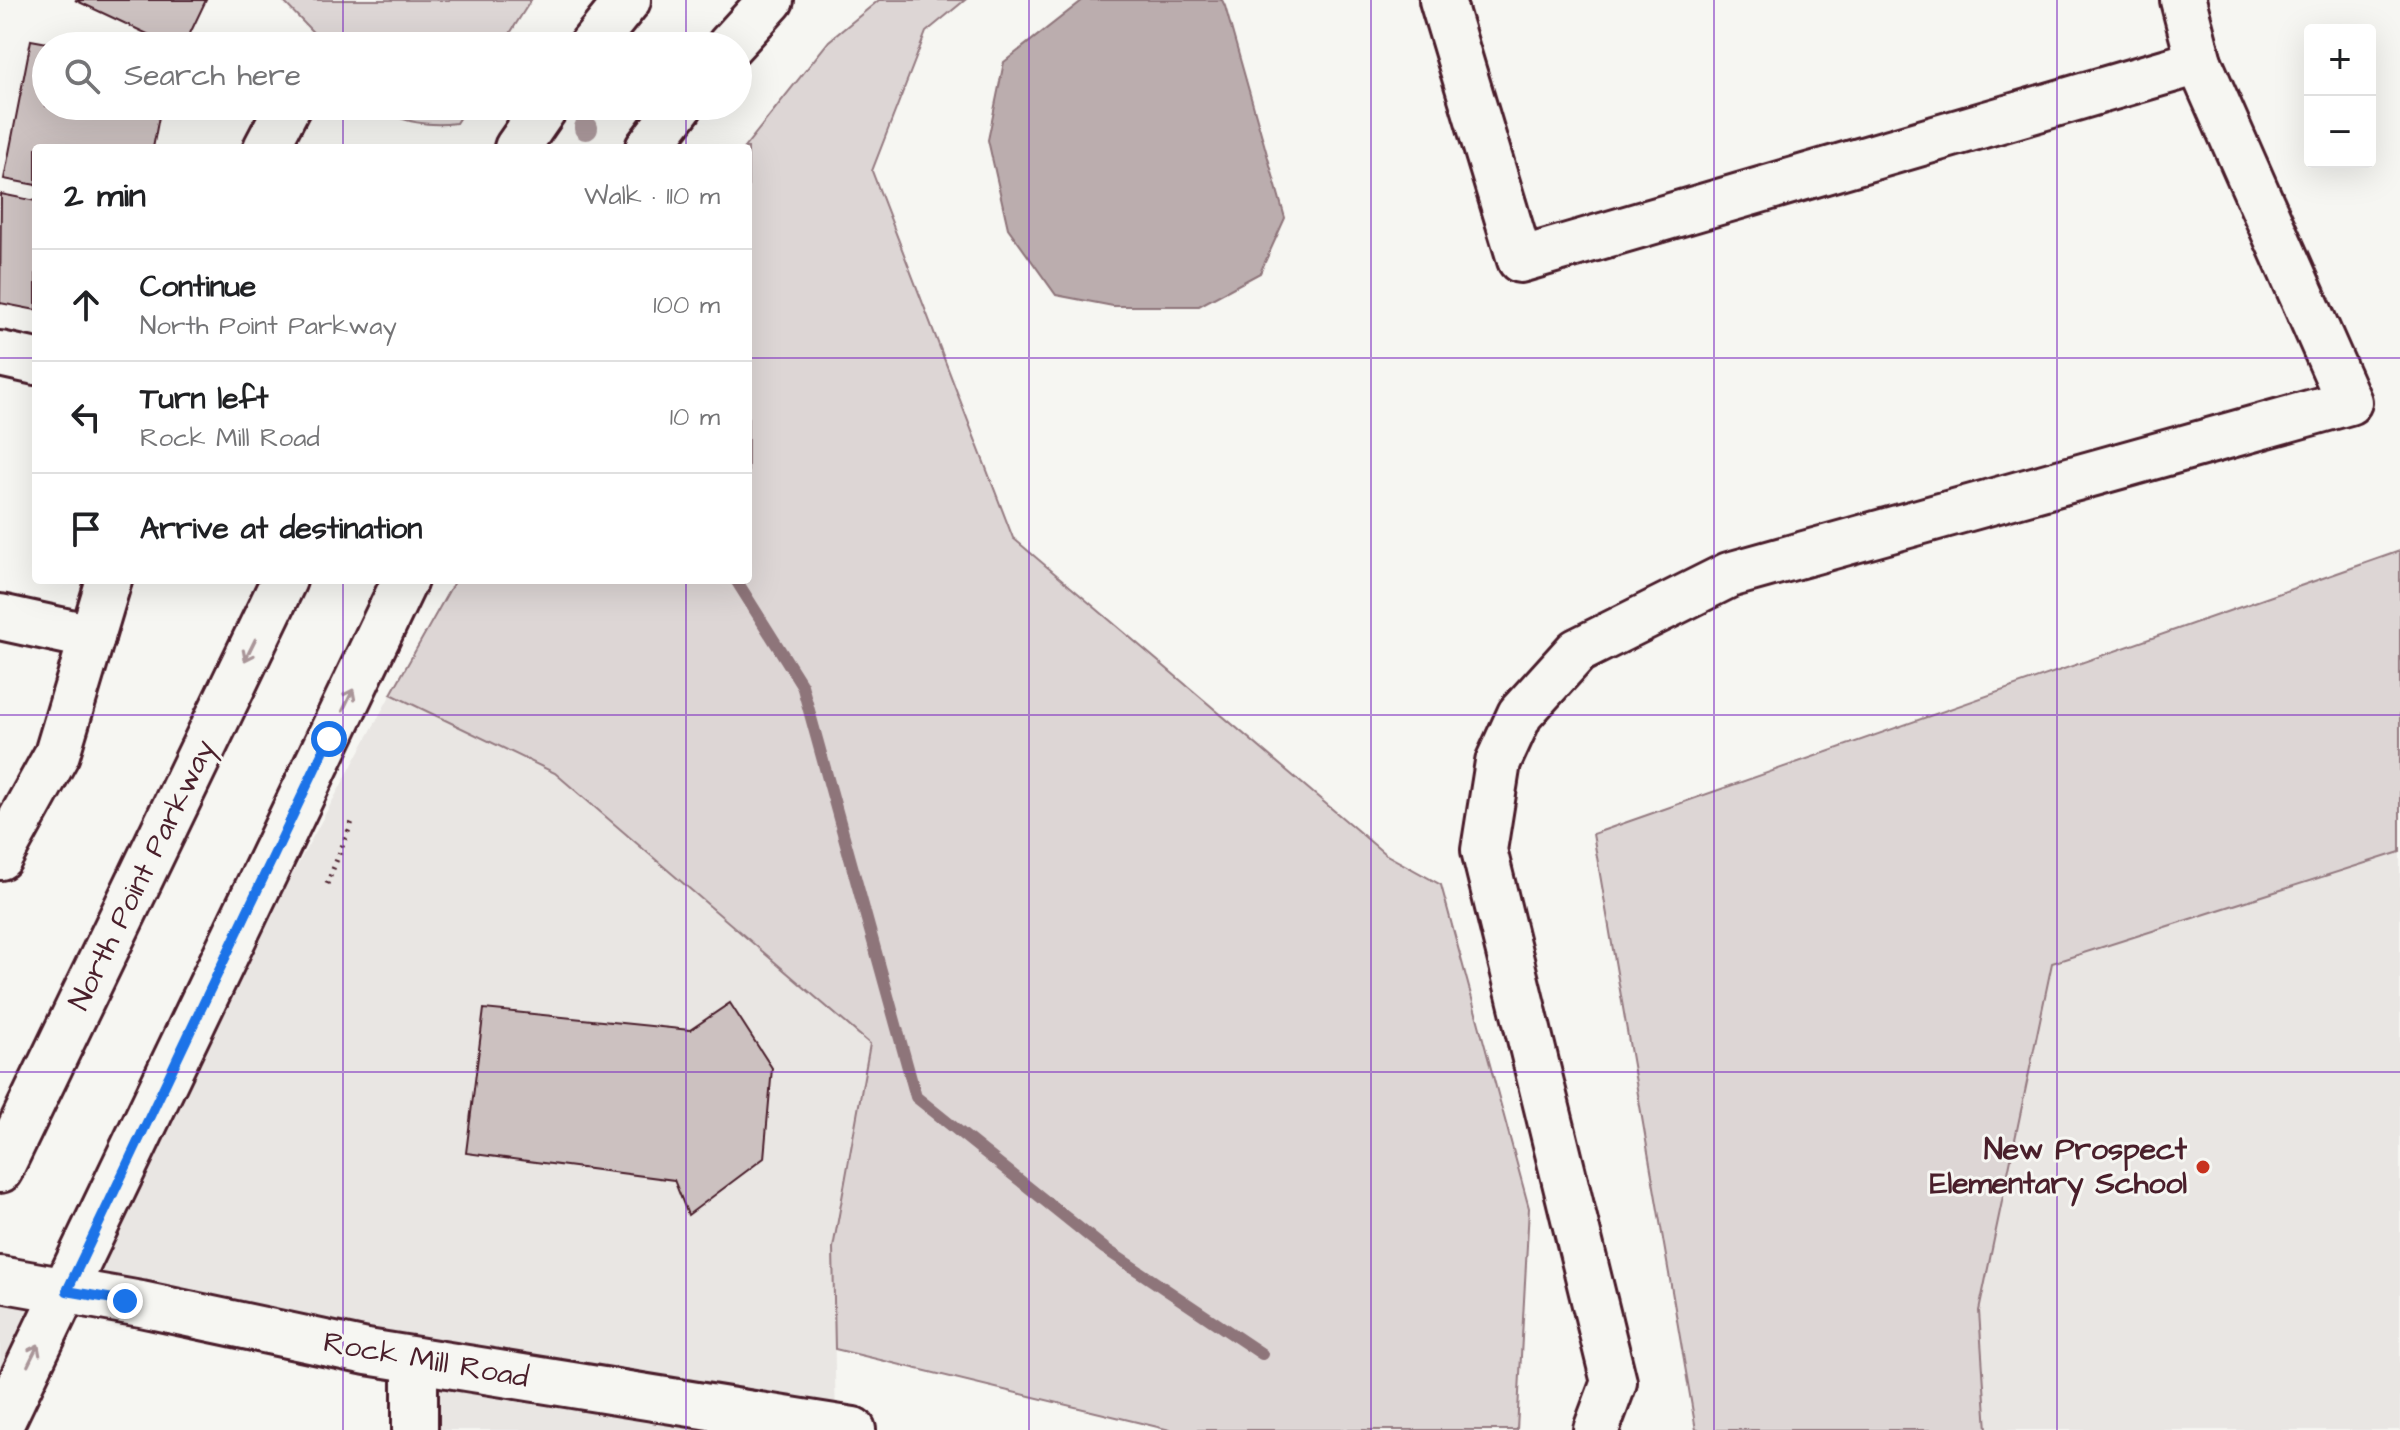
<!DOCTYPE html>
<meta charset="utf-8">
<style>
body{margin:0;font-family:"Architects Daughter",sans-serif;background:#f2f2f2;color:#202124}
.controls{position:absolute;right:24px;top:24px;display:grid;overflow:hidden;border-radius:8px;box-shadow:0 8px 32px #0002}
.controls button{width:72px;height:72px;display:grid;place-items:center;padding:0;border:0;border-bottom:2px solid #e0e0e0;background:#fff;color:#202124;font:40px sans-serif}
.stop{position:absolute;width:24px;height:24px;margin:-18px;border:6px solid #1a73e8;border-radius:50%;background:#fff}
.stop.end{background:#1a73e8;border-color:#fff;box-shadow:0 2px 8px #0008}
.list{margin:0;padding:0;list-style:none}
h2{display:flex;justify-content:space-between;align-items:center;height:104px;margin:0;padding:0 32px;font-size:34px}
h2 small{font-size:26px;font-weight:400;color:#757577}
.list li{display:grid;grid-template-columns:52px 1fr auto;gap:24px;align-items:center;box-sizing:border-box;height:112px;padding:0 32px;border-top:2px solid #e0e0e0}
.list b{display:block;font-size:30px;white-space:nowrap}
.list p{margin:0;font-size:26px;white-space:nowrap;color:#757577}
.list em{font-size:26px;font-style:normal;color:#757577}
.icon{flex:none;width:44px;height:44px;fill:none;stroke:currentColor;stroke-width:2;stroke-linecap:round;stroke-linejoin:round}
.map{position:relative;flex:none;width:2400px;height:1430px;overflow:hidden}
.search{position:absolute;background:#fff;box-shadow:0 8px 32px #0002;left:32px;top:32px;width:720px;height:88px;display:flex;align-items:center;gap:20px;box-sizing:border-box;padding:0 28px;border-radius:44px;color:#757577;font-size:30px}
.panel{position:absolute;background:#fff;box-shadow:0 8px 32px #0002;left:32px;top:144px;width:720px;height:440px;border-radius:8px}
.map>svg:first-child{display:block}
.built{fill:#e9e6e3}
.green{fill:#ddd6d5;stroke:#947a80;stroke-width:2}
.water{fill:#bbadae;stroke:#8e747a;stroke-width:2}
.lines{fill:none;stroke-linecap:round;stroke-linejoin:round}
.stream{stroke:#8e747a;stroke-width:12}
.building{fill:#ccc1c0;stroke:#4a1f2b;stroke-width:2}
.street-casing{stroke:#4a1f2b;stroke-width:50}
.secondary-casing{stroke:#4a1f2b;stroke-width:50}
.path{stroke:#4a1f2b;stroke-width:5;stroke-dasharray:2 6;stroke-linecap:butt}
.street{stroke:#f6f6f2;stroke-width:44}
.secondary{stroke:#f6f6f2;stroke-width:44}
.tree{fill:#ac999c}
.oneway{stroke:#a99598}
.route{stroke:#1a73e8;stroke-width:10}
.grid{fill:none;stroke:#7b2cbf;stroke-width:2;stroke-opacity:0.55}
.poi-dot{fill:#c8321e;stroke:#f6f6f2;stroke-width:3}
.labels{text-anchor:middle;dominant-baseline:central;stroke-width:6;stroke-linejoin:round;paint-order:stroke}
.street-label{font-size:30px;fill:#4a1f2b;stroke:#f6f6f2}
.poi-label{font-size:30px;font-weight:bold;fill:#4a1f2b;stroke:#f6f6f2;text-anchor:end}
</style>
<div class="map">
<svg width="2400" height="1430" viewBox="0 0 2400 1430">
<rect width="100%" height="100%" fill="#f6f6f2"/>
<filter id="ink" filterUnits="userSpaceOnUse"><feTurbulence type="fractalNoise" baseFrequency=".0125" numOctaves="2"/><feDisplacementMap in="SourceGraphic" scale="16" xChannelSelector="R" yChannelSelector="G"/><feConvolveMatrix kernelMatrix="1 2 1 2 8 2 1 2 1" color-interpolation-filters="sRGB"/></filter>
<g filter="url(#ink)">
<g class="built">
<path d="M391,694l164,79 315,271 -37,204 3,182h-425l-1,-79 -332,-66 -78,145v-167l77,22 78,-160z"/>
<path d="M2400,812v618h-447l106,-526z"/>
</g>
<g class="green">
<path d="M282,0h249l-29,46h-176z"/>
<path d="M879,0h86l-39,32 -54,139 141,367 372,316 56,31 88,323 -12,222h-347l-335,-81 -2,-101 37,-204 -315,-271 -164,-79 64,-114h293v-432h-4l85,-107z"/>
<path d="M382,106h85l-11,17c-23,3 -57,1 -74,-17z"/>
<path d="M2400,551v301l-348,111 -73,348 8,119h-291l-103,-596z"/>
</g>
<path class="water" d="M1083,0h139l3,6 60,212 -25,55 -61,33h-86l-57,-11 -48,-67 -20,-88 16,-78z"/>
<g class="lines">
<path class="stream" d="M736,580l66,105 114,412 188,151 158,106"/>
</g>
<g class="building">
<path d="M75,0h131l-22,46h-11z"/>
<path d="M31,40l33,6h-18v60h115l-8,42h-117v37l-32,-6z"/>
<path d="M1,194l35,7v109l-36,-7z"/>
<path d="M730,1003l42,65 -8,90 -76,57 -14,-35 -208,-27 18,-144 206,21z"/>
</g>
<g class="lines">
<g class="street-casing">
<g id="street">
<path d="M1442,0l78,260 679,-198"/>
<path d="M266,148l22,-42"/>
<path d="M0,354l36,8"/>
<path d="M0,617l92,20"/>
<path d="M0,857l57,-103 52,-174"/>
<path d="M0,1279l141,25 226,48 486,78"/>
<path d="M415,1360v70"/>
<path d="M1596,1430l18,-48 -130,-532 14,-88 22,-48 57,-63 152,-76 620,-173 -150,-340 -16,-62"/>
</g>
</g>
<g class="secondary-casing">
<g id="secondary">
<path d="M591,46l37,-46"/>
<path d="M729,46l42,-46"/>
<path d="M517,148l29,-42"/>
<path d="M648,148l32,-42"/>
<path d="M0,1170l284,-590"/>
<path d="M0,1426l405,-846"/>
</g>
</g>
<path class="path" d="M327,884l25,-62"/>
<use href="#street" class="street"/>
<use href="#secondary" class="secondary"/>
</g>
<circle class="tree" cx="586" cy="128" r="12"/>
<defs><path id="oneway-shaft" d="M-6 0H5M1.5-3L5.5 0L1.5 3" fill="none" stroke-width="1.6" stroke-linecap="round" stroke-linejoin="round" transform="scale(2)"/></defs>
<g class="oneway">
<use href="#oneway-shaft" transform="translate(250 650) rotate(116)"/>
<use href="#oneway-shaft" transform="translate(348 700) rotate(-64)"/>
<use href="#oneway-shaft" transform="translate(33 1355) rotate(-64)"/>
</g>
</g>
<g class="lines" filter="url(#ink)">
<path class="route" d="M125,1301l-58,-10 262,-552"/>
</g>
<path class="grid" d="M343,0v46M686,0v46M1029,0v1430M1371,0v1430M1714,0v1430M2057,0v1430M343,106v42M686,106v42M0,358h36M748,358h1652M343,580v850M686,580v850M0,715h2400M0,1072h2400"/>
<circle class="poi-dot" cx="2203" cy="1167" r="8"/>
<g class="labels">
<g class="street-label">
<text transform="translate(142 875) rotate(-64)">North Point Parkway</text>
<text transform="translate(426 1360) rotate(10)">Rock Mill Road</text>
</g>
<g class="poi-label">
<text x="2187" y="1150">New Prospect<tspan x="2187" dy="34">Elementary School</tspan></text>
</g>
</g>
</svg>
<div class="controls">
<button>+</button>
<button>−</button>
</div>
<div class="stop" style="left:329px;top:739px"></div>
<div class="stop end" style="left:125px;top:1301px"></div>
<div class="search"><svg class="icon" aria-label="search" viewBox="0 0 24 24"><circle cx="10" cy="10" r="6"/><path d="M15 15l6 6"/></svg>Search here</div>
<section class="panel">
<h2>2 min<small>Walk · 110 m</small></h2>
<ul class="list">
<li><svg class="icon" aria-label="ahead" viewBox="0 0 24 24"><path d="M12 20V5M6 11l6-6 6 6"/></svg><div><b>Continue</b><p>North Point Parkway</p></div><em>100 m</em></li>
<li><svg class="icon" aria-label="left" viewBox="0 0 24 24"><path d="M17 20v-9H6M10 6l-5 5 5 5"/></svg><div><b>Turn left</b><p>Rock Mill Road</p></div><em>10 m</em></li>
<li><svg class="icon" aria-label="arrive" viewBox="0 0 24 24"><path d="M6 21V4h12l-3 4 3 4H6"/></svg><div><b>Arrive at destination</b></div></li>
</ul>
</section>
</div>
